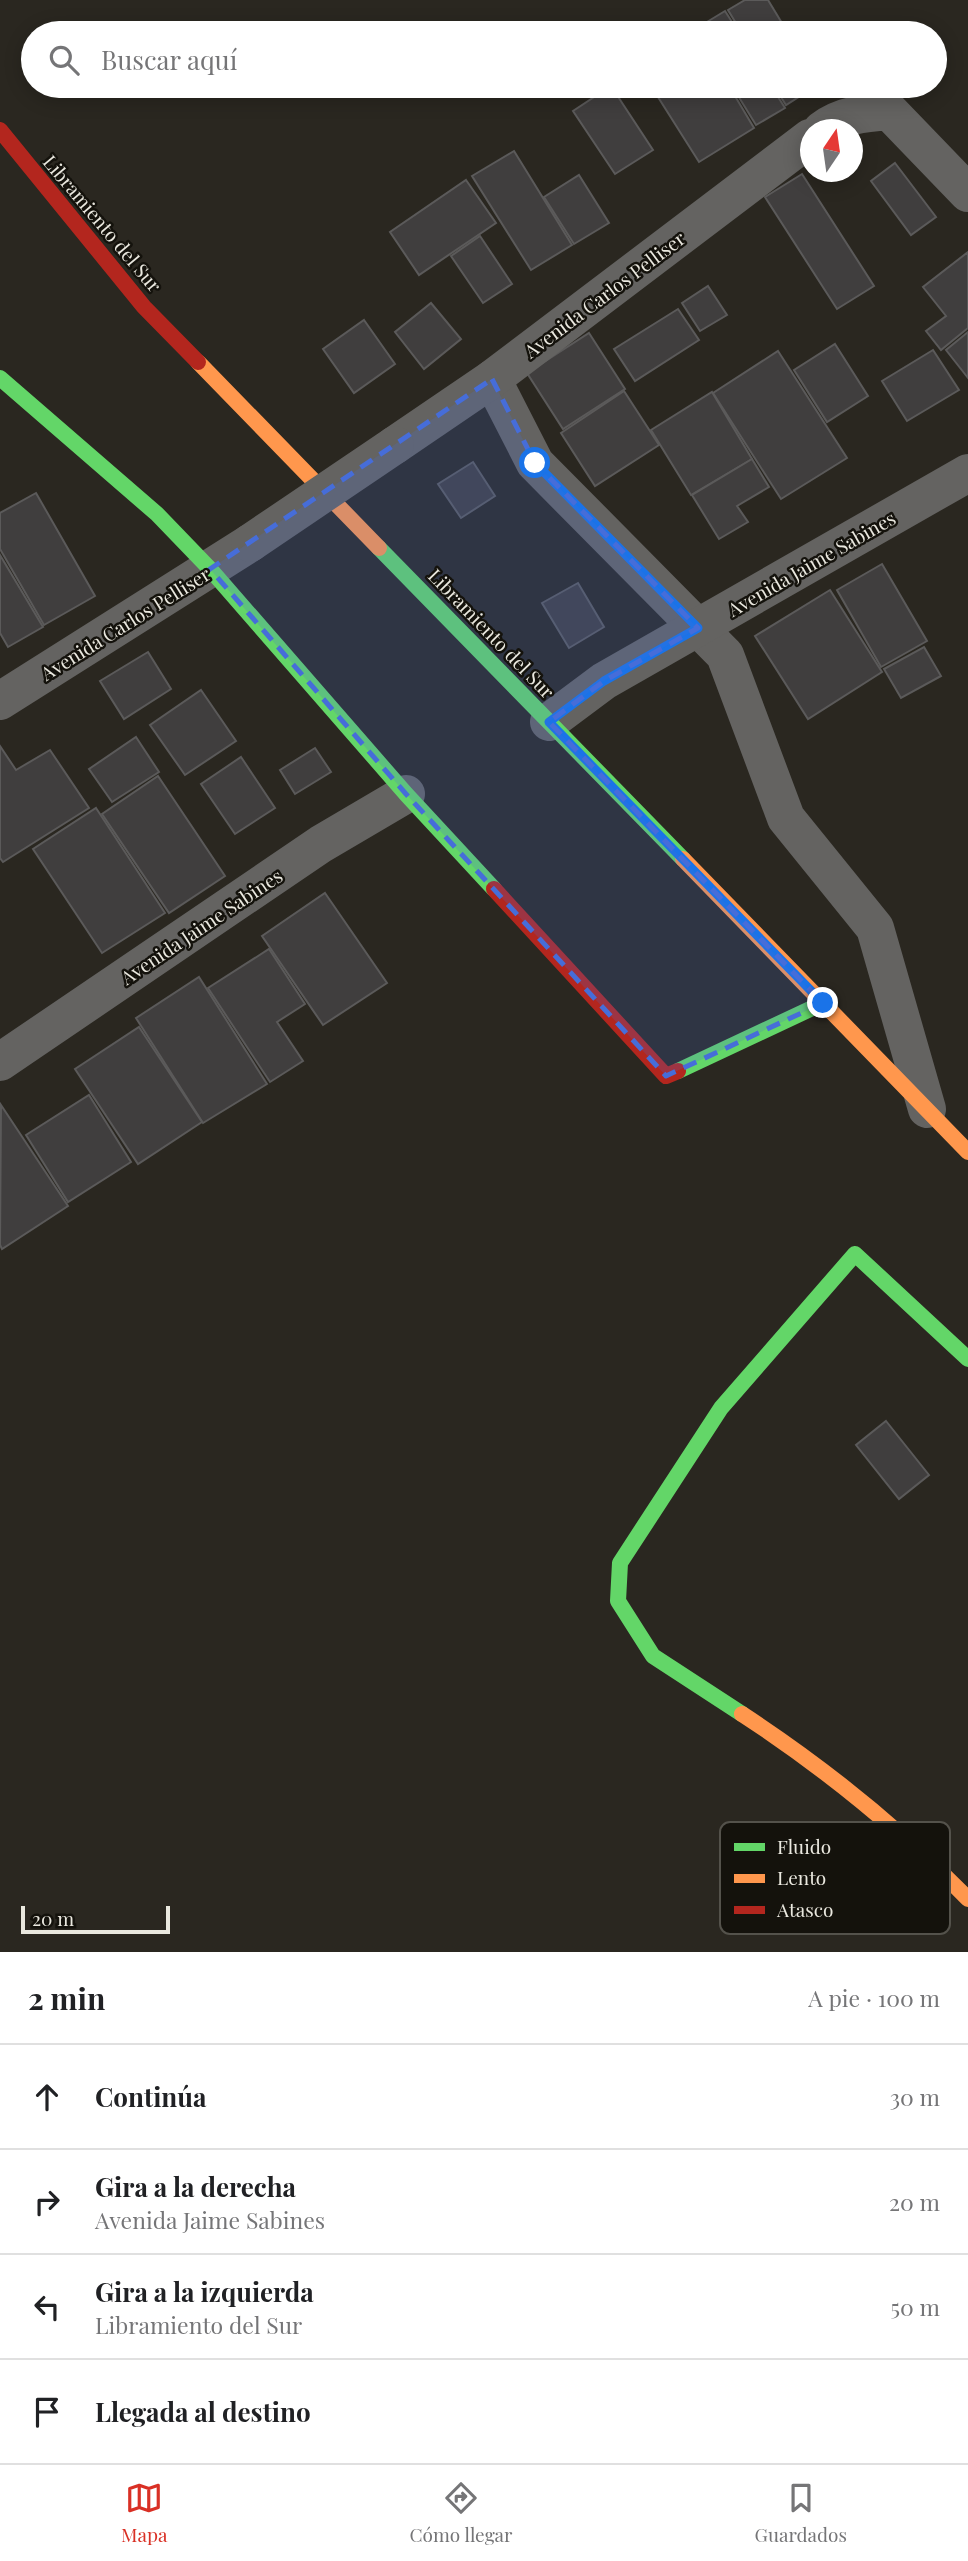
<!DOCTYPE html>
<html lang="es">
<meta charset="utf-8">
<style>
body{margin:0;font-family:"Playfair Display",serif;background:#f2f2f2;color:#202124}
.compass{position:absolute;left:800px;top:119px;width:63px;height:63px;border-radius:50%;background:#fff;box-shadow:0 4px 18px #0003;rotate:13deg}
.scale{position:absolute;left:21px;bottom:18px;width:149px;box-sizing:border-box;padding-left:7px;border:4px solid #eae8df;border-top:0;font-size:19px;line-height:24px;white-space:nowrap;color:#eae8df;-webkit-text-stroke:5px #14120c;paint-order:stroke}
.stop{position:absolute;width:21px;height:21px;margin:-16px;border:5px solid #1a73e8;border-radius:50%;background:#fff}
.stop.end{background:#1a73e8;border-color:#fff;box-shadow:0 2px 7px #0008}
.list{margin:0;padding:0;list-style:none}
h2{display:flex;justify-content:space-between;align-items:center;height:91px;margin:0;padding:0 28px;font-size:30px}
h2 small{font-size:23px;font-weight:400;color:#757577}
.list li{display:grid;grid-template-columns:46px 1fr auto;gap:21px;align-items:center;box-sizing:border-box;height:105px;padding:0 28px;border-top:2px solid #e0e0e0}
.list b{display:block;font-size:26px;white-space:nowrap}
.list p{margin:0;font-size:23px;white-space:nowrap;color:#757577}
.list em{font-size:23px;font-style:normal;color:#757577}
.icon{flex:none;width:38px;height:38px;fill:none;stroke:currentColor;stroke-width:2;stroke-linecap:round;stroke-linejoin:round}
.map{position:relative;flex:none;width:968px;height:1952px;overflow:hidden}
.search{position:absolute;background:#fff;box-shadow:0 4px 18px #0003;left:21px;right:21px;top:21px;height:77px;display:flex;align-items:center;gap:18px;box-sizing:border-box;padding:0 24px;border-radius:38px;color:#757577;font-size:26px}
.sheet{height:511px;background:#fff}
nav{display:flex;justify-content:space-around;align-items:center;box-sizing:border-box;height:98px;border-top:2px solid #e0e0e0;background:#fff;font-size:19px;color:#757577}
nav a{display:grid;justify-items:center;gap:4px}
nav .on{color:#d93025}
.map>svg:first-child{display:block}
.building{fill:#403e3e;stroke:#5b5a5a;stroke-width:2}
.lines{fill:none;stroke-linecap:round;stroke-linejoin:round}
.street{stroke:#646361;stroke-width:38}
.fast{stroke:#63d668;stroke-width:16}
.slow{stroke:#ff974d;stroke-width:16}
.jam{stroke:#b3261e;stroke-width:16}
.street-bridge{stroke:#646361;stroke-width:38}
.route{stroke:#1a73e8;stroke-width:9}
.marked{fill:#466dd9;fill-opacity:0.2;stroke:#466dd9;stroke-width:5;stroke-dasharray:14 9;stroke-linejoin:round}
.labels{text-anchor:middle;dominant-baseline:central;stroke-width:5;stroke-linejoin:round;paint-order:stroke}
.street-label{font-size:19px;fill:#eae8df;stroke:#14120c}
.key{fill:#14120c;stroke:#54524b;stroke-width:2}
.key-label{font-size:19px;fill:#eae8df}
</style>
<div class="map">
<svg width="968" height="1952" viewBox="0 0 968 1952">
<rect width="100%" height="100%" fill="#2a2720"/>
<g class="building">
<path d="M745,0h23l20,33h-46l-14,-23z"/>
<path d="M725,11l14,22h-39l-3,-5z"/>
<path d="M692,27l5,6h-16z"/>
<path d="M611,86l42,64 -38,24 -42,-63z"/>
<path d="M651,86h78l25,42 -55,34z"/>
<path d="M732,86h39l14,22 -29,17z"/>
<path d="M774,86h42l-30,19z"/>
<path d="M514,151l58,94 -41,25 -59,-94z"/>
<path d="M895,163l41,54 -25,18 -40,-54z"/>
<path d="M802,174l72,112 -37,23 -72,-112z"/>
<path d="M579,175l30,48 -35,21 -30,-47z"/>
<path d="M466,180l30,43 -77,52 -29,-43z"/>
<path d="M480,236l32,48 -29,19 -32,-47z"/>
<path d="M968,252v76l-27,22 -15,-19 20,-15 -23,-29z"/>
<path d="M708,286l19,29 -27,16 -18,-28z"/>
<path d="M431,303l30,36 -37,30 -29,-37z"/>
<path d="M678,309l21,31 -64,41 -21,-32z"/>
<path d="M364,320l31,44 -41,29 -31,-44z"/>
<path d="M968,332v46l-22,-28z"/>
<path d="M589,333l36,56 -62,40 -36,-56z"/>
<path d="M835,344l33,52 -41,26 -33,-52z"/>
<path d="M933,350l26,40 -52,31 -25,-40z"/>
<path d="M778,351l69,107 -66,41 -68,-106z"/>
<path d="M624,391l35,54 -64,41 -34,-53z"/>
<path d="M712,392l40,67 -61,36 -40,-65z"/>
<path d="M752,459l17,28 -32,19 11,16 -29,17 -27,-44z"/>
<path d="M473,462l22,34 -34,22 -23,-34z"/>
<path d="M36,493l59,103 -51,29 -44,-76v-36z"/>
<path d="M0,555l43,72 -35,20 -8,-14z"/>
<path d="M882,564l45,77 -46,26 -44,-77z"/>
<path d="M578,583l26,44 -35,21 -27,-45z"/>
<path d="M830,590l52,82 -74,47 -53,-83z"/>
<path d="M924,647l17,29 -40,22 -17,-29z"/>
<path d="M148,652l23,37 -47,30 -24,-38z"/>
<path d="M201,690l35,51 -51,34 -35,-50z"/>
<path d="M136,737l23,35 -47,30 -23,-33z"/>
<path d="M0,746l16,24 34,-20 39,58 -86,54 -3,-4z"/>
<path d="M315,748l16,24 -36,22 -15,-24z"/>
<path d="M241,757l34,51 -40,26 -34,-50z"/>
<path d="M158,776l67,100 -56,37 -67,-99z"/>
<path d="M96,808l69,105 -63,40 -69,-104z"/>
<path d="M325,893l62,90 -64,42 -61,-89z"/>
<path d="M269,949l36,55 -28,18 26,39 -33,21 -62,-94z"/>
<path d="M199,977l68,107 -64,39 -67,-105z"/>
<path d="M139,1027l63,95 -64,42 -63,-95z"/>
<path d="M89,1095l42,67 -63,40 -42,-67z"/>
<path d="M1,1105l67,101 -66,43 -2,-4z"/>
<path d="M886,1421l43,54 -30,24 -43,-54z"/>
</g>
<g class="lines">
<g class="street">
<path d="M822,130c19,-15 43,-17 67,-19l79,82"/>
<path d="M492,379l43,84 190,192 61,163 89,110 52,181"/>
<path d="M395,445l97,-66 318,-241"/>
<path d="M0,701l250,-158"/>
<path d="M549,722l55,-41 364,-208"/>
<path d="M0,1062l321,-218 85,-50"/>
</g>
<g class="fast">
<path d="M0,378l157,136 53,55 196,225 88,95"/>
<path d="M379,548l304,311"/>
<path d="M678,1071l145,-68"/>
<path d="M742,1714l-89,-58 -35,-55 2,-38 101,-155 134,-154 113,105"/>
</g>
<g class="slow">
<path d="M198,362l181,186"/>
<path d="M683,859l285,293"/>
<path d="M742,1714c81,53 158,115 226,185"/>
</g>
<g class="jam">
<path d="M0,130l144,177 54,55"/>
<path d="M494,889l172,187 12,-5"/>
</g>
<path class="street-bridge" d="M250,543l145,-98"/>
</g>
<g class="lines">
<path class="route" d="M535,463l163,165 -94,53 -55,41 274,281"/>
</g>
<path class="marked" d="M492,379l43,84 163,165 -94,53 -55,41 274,281 -157,73 -260,-282 -196,-225z"/>
<g class="labels">
<g class="street-label">
<text transform="translate(103 223) rotate(50)">Libramiento del Sur</text>
<text transform="translate(604 294) rotate(-37)">Avenida Carlos Pelliser</text>
<text transform="translate(811 563) rotate(-30)">Avenida Jaime Sabines</text>
<text transform="translate(125 623) rotate(-32)">Avenida Carlos Pelliser</text>
<text transform="translate(492 633) rotate(46)">Libramiento del Sur</text>
<text transform="translate(201 926) rotate(-34)">Avenida Jaime Sabines</text>
</g>
</g>
<rect x="720" y="1822" width="230" height="112" rx="10" class="key"/>
<rect x="734" y="1843" width="31" height="8" fill="#63d668"/>
<rect x="734" y="1874" width="31" height="9" fill="#ff974d"/>
<rect x="734" y="1906" width="31" height="8" fill="#b3261e"/>
<g class="key-label">
<text x="777" y="1854">Fluido</text>
<text x="777" y="1885">Lento</text>
<text x="777" y="1917">Atasco</text>
</g>
</svg>
<svg class="compass" viewBox="-18 -18 36 36"><path d="M0-13l5 13h-10z" fill="#e53935"/><path d="M0 13l5-13h-10z" fill="#757577"/></svg>
<div class="scale">20 m</div>
<div class="stop" style="left:535px;top:463px"></div>
<div class="stop end" style="left:823px;top:1003px"></div>
<div class="search"><svg class="icon" aria-label="search" viewBox="0 0 24 24"><circle cx="10" cy="10" r="6"/><path d="M15 15l6 6"/></svg>Buscar aquí</div>
</div>
<section class="sheet">
<h2>2 min<small>A pie · 100 m</small></h2>
<ul class="list">
<li><svg class="icon" aria-label="ahead" viewBox="0 0 24 24"><path d="M12 20V5M6 11l6-6 6 6"/></svg><div><b>Continúa</b></div><em>30 m</em></li>
<li><svg class="icon" aria-label="right" viewBox="0 0 24 24"><path d="M7 20v-9h11M14 6l5 5-5 5"/></svg><div><b>Gira a la derecha</b><p>Avenida Jaime Sabines</p></div><em>20 m</em></li>
<li><svg class="icon" aria-label="left" viewBox="0 0 24 24"><path d="M17 20v-9H6M10 6l-5 5 5 5"/></svg><div><b>Gira a la izquierda</b><p>Libramiento del Sur</p></div><em>50 m</em></li>
<li><svg class="icon" aria-label="arrive" viewBox="0 0 24 24"><path d="M6 21V4h12l-3 4 3 4H6"/></svg><div><b>Llegada al destino</b></div></li>
</ul>
</section>
<nav>
<a class="on"><svg class="icon" aria-label="map" viewBox="0 0 24 24"><path d="M3 6l6-2 6 2 6-2v14l-6 2-6-2-6 2zM9 4v14M15 6v14"/></svg>Mapa</a>
<a><svg class="icon" aria-label="directions" viewBox="0 0 24 24"><path d="M12 3l9 9-9 9-9-9zM9 14v-3h6M13 9l2 2-2 2"/></svg>Cómo llegar</a>
<a><svg class="icon" aria-label="saved" viewBox="0 0 24 24"><path d="M7 4h10v16l-5-4-5 4z"/></svg>Guardados</a>
</nav>
